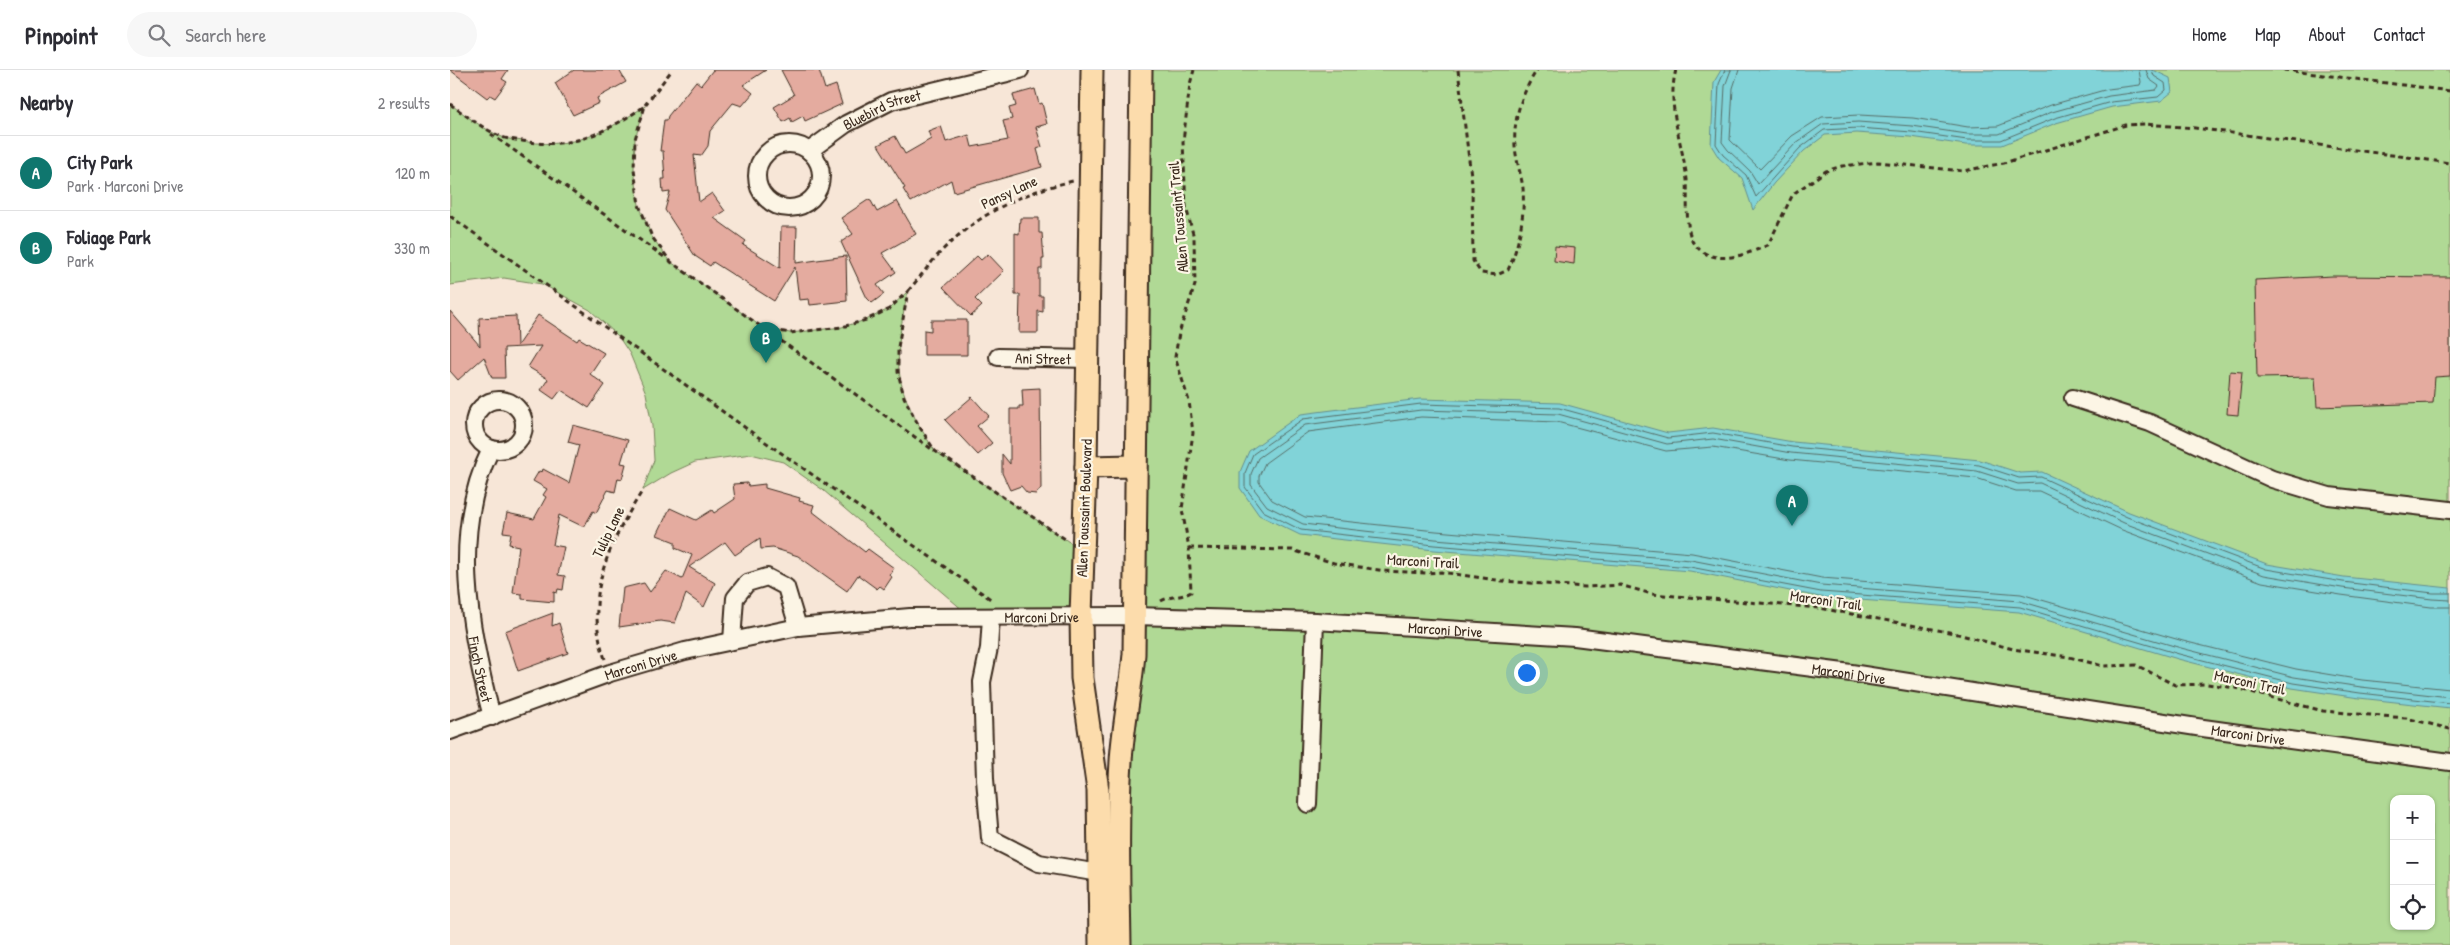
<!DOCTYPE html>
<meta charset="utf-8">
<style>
body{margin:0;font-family:"Patrick Hand",sans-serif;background:#f7f7f7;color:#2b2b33}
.controls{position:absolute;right:15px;bottom:15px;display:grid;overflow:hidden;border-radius:10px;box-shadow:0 1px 4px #0004}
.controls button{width:45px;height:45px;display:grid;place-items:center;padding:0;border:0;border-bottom:1px solid #e1e1e2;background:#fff;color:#2b2b33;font:25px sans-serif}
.you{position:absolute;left:1076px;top:602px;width:18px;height:18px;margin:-12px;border:4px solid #fff;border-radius:50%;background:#1a73e8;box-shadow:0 0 0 8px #1a73e833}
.badge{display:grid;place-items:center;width:32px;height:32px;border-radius:50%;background:#0f766e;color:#fff;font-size:16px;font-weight:700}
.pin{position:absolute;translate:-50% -41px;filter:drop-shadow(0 1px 2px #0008)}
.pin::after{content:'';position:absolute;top:26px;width:18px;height:15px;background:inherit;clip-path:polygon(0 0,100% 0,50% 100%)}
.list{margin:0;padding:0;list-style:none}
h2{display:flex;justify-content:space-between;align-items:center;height:65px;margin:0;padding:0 20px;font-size:21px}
h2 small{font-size:16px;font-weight:400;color:#7c7c81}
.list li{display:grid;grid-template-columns:32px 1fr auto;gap:15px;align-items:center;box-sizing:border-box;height:75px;padding:0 20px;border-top:1px solid #e1e1e2}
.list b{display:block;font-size:19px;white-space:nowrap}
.list p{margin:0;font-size:16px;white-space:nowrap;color:#7c7c81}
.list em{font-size:16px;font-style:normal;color:#7c7c81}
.icon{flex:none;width:28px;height:28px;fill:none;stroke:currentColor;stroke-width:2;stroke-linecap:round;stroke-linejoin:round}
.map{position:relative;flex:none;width:2000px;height:875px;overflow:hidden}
header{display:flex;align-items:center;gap:30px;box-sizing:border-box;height:70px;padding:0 25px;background:#fff;border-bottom:1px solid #e1e1e2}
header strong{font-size:24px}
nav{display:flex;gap:28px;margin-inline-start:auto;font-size:18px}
.search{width:350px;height:45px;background:#f7f7f7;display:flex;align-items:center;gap:12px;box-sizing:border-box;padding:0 18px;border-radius:28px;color:#7c7c81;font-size:19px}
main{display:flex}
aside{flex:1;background:#fff}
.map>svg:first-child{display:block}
.green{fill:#b0d995;stroke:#76825a;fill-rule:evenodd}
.water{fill:#81d3d8;stroke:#658f8e}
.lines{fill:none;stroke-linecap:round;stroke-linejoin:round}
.shore{stroke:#576e68;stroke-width:1}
.building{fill:#e4ab9f;stroke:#3b2a1e}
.minor-casing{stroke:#3b2a1e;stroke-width:20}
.major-casing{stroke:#3b2a1e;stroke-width:25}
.path{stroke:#3b2a1e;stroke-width:3;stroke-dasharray:5 4;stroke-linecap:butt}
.minor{stroke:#fcf5e5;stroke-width:16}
.major{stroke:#fcdcac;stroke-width:21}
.labels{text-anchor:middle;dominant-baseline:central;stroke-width:4.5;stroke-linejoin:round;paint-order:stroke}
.street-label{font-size:15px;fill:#3b2a1e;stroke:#fcf5e5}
</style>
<header>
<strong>Pinpoint</strong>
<div class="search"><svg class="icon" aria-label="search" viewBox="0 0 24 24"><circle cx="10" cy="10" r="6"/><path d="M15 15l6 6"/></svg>Search here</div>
<nav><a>Home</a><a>Map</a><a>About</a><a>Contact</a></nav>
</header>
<main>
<aside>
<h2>Nearby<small>2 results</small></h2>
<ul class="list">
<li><span class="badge">A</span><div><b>City Park</b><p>Park · Marconi Drive</p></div><em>120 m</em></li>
<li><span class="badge">B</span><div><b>Foliage Park</b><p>Park</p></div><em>330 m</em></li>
</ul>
</aside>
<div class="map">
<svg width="2000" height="875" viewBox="0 0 2000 875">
<rect width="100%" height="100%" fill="#f7e6d7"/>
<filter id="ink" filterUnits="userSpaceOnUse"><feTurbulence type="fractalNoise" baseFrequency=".02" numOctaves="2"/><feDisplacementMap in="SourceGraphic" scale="10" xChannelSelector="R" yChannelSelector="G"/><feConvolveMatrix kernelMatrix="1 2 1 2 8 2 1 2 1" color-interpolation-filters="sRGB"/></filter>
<g filter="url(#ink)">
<g class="green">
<path d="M691,0h1309v875h-1322l-7,-188zM1944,729h37v127h-37z"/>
<path d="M0,34c17,12 33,25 52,33 7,3 18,3 26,5 48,7 79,-11 117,-36l-10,33 -1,30 5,36 13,32 19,25 92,66 27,5 52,-6 24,-7 23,-11 19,-18c-16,75 -15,96 27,160l149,101 -3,64 -110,1 -148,-127 -40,-28 -32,-8 -56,8 -24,11 -28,17 11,-30 -2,-34 -6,-33 -16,-39 -12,-18 -28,-26 -48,-26 -38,-6 -54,7z"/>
</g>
<g class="water">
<path d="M1271,0h432l17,8 2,14 -11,9 -49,6 -56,16 -54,22h-36l-55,-8 -54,-4 -32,2 -21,16 -30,32 -21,27 -11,-32 -23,-20 -8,-13 3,-63z"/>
<path d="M970,329l140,4 108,30 45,-5 80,14 187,18 40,13 22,-1 87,40 138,52 77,13 106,11v120l-91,-10 -67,-10 -114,-29 -159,-47 -199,-15 -130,-26 -256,-21 -134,-15 -41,-20 -19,-27v-16l9,-21 52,-37z"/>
</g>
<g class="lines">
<g class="shore">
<path d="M1275,0l-6,14 -3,60 7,11 23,20 10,22 44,-49 24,-18 34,-2 54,4 55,8h34l54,-22 56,-16 47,-5 8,-7 -1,-7 -11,-7 -2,-6"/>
<path d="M1281,0l-6,16 -3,56 6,8 22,21 8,13 38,-41 27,-19 35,-2 54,4 55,8h32l53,-22 57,-16 47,-6 3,-4 -10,-7 -3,-9"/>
<path d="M1289,0l-6,18 -3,52 30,29 32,-33 30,-19 37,-2 54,3 55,9 30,-1 53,-21 57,-16 32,-4 1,-3 -2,-12"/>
<path d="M2000,523h-17l-90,-11 -77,-13 -139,-52 -86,-40 -22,1 -40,-13 -187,-18 -79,-14 -45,5 -109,-30 -138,-4 -118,15 -50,35 -8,19v14l18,24 38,19 133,15 256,22 131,25 199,15 159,47 114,29 67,10 90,10"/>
<path d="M2000,530l-18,-1 -90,-11 -78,-13 -140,-52 -84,-40 -22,1 -41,-13 -186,-18 -78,-14 -46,5 -109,-30 -137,-4 -116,15 -47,33 -7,16v11l16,21 36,18 132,15 256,21 130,25 199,16 161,47 113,29 67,10 89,10"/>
<path d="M2000,537h-19l-90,-12 -79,-13 -140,-52 -83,-39h-23l-40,-13 -186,-18 -77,-13 -47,4 -109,-29 -136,-5 -113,15 -43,31 -6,13v6l13,18 33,17 131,14 256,22 130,25 199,16 162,47 113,28 66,11 88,9"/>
</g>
</g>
<g class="building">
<path d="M0,0h58l-6,9 5,3 -12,16 -5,-3 -3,3z"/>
<path d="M124,0h45l7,12 -29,16 2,5 -26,12 -18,-32z"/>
<path d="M263,0h53l-23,15 10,8 -11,13 -9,-3 -23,28 -2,15 -7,10 -7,-1 5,47 13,-9 13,18 -11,7 32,23 -3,4 37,23 1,-41h16l-1,36 50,-7 1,45 -37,4 -1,-6 -10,1 -4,-33 -21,34 -61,-39 -3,4 -15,-10 -30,-46 5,-18 -7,1 -1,-14h3l-2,-28h-3l4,-31h3l1,-4 28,-35 5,4z"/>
<path d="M331,0h38l6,19 11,-4 6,19 -37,17 -2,-5 -11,6 -2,-4 -7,4 -9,-15 20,-12z"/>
<path d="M585,19l4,15 3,-1 5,21 -11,3 6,20 -5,2 5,18 -88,25 -3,-12 -40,22 -8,-13 2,-1 -27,-43 17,-9 10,18 26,-15 -3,-8 13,-5 5,16 23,-7 3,12 36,-7 -5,-19 9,-2 -3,-11 7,-2 -3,-11z"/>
<path d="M418,130l3,1 6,11 20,-11 19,33 -34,19 14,19 -19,13 7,9 -12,9 -5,-5 -26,-56 12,-8 -12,-16z"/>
<path d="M570,148h19v15h3l2,26h-2v10h-3v27h4v16l-5,-1v22h-19l1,-38h-5v-62l4,1z"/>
<path d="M1105,176l20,2 -1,16 -20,-3z"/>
<path d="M538,184l16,17 -29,28 7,7 -11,10 -28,-29 34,-31 4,4z"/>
<path d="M1883,206l117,1v99l-15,1 -2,26 -116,4 -2,-30 -58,1 -2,-98z"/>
<path d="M0,241l30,35 -1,-28 37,-2 1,30 21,-31 39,26 2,-3 25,15 -14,21 15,11 -16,23 -28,-18 -7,9 -13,-9 7,-11 -20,-12 13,-21 -37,2 1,30h-13l-8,-21 -26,23 -8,-9z"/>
<path d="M481,250h36v35h-43v-25l7,1z"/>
<path d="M1780,301l12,1 -4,43 -11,-1z"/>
<path d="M590,318l1,100 -5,6 -9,-1 -6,-7 -11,4 -8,-17v-19l8,10v-55h9v-3h4l-1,-17z"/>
<path d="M522,327l17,19 -12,10 15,17 -14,12 -33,-35z"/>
<path d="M123,355l55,15 -7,23 5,1 -4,15 -4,-1 -3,14 -7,-2 -12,23 -3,-2 -9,16 -25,-12 -6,30 11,2 -6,28 7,1 -2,14 -5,-1 -1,4 -3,-1v10l-32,-3v-5l-9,-1 6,-47 -10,-2 2,-11 -8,-1 4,-19 27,6 12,-22 -3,-2 4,-6 -14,-8 6,-10 3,1 1,-3 26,14 10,-38 -11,-3z"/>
<path d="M297,413l1,3 17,-2v4l35,10 -1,3 15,4 -2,6 53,41 3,-3 26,19 -5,7 3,2 -8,12 -4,-3 -3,3 -19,-14 -11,16 -49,-35 -25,-8 -12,1 -1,-11 -25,17 -10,-13 -36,25 26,16 -11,24 -18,-13 -11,29 -15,-2 -41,6 4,-39 21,-5 6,9 16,-21 16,8 10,-24 -17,-7v-6l-18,-7 13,-27 26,12 16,-10 2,3 21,-14 -2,-15z"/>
<path d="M103,543l-1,13 7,-3 9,30 -50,18 -13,-40z"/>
</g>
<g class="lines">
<g class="minor-casing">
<g id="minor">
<circle cx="339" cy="106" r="32"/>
<path id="s1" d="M359,81l37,-27 45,-23 129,-31"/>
<path id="s2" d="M548,287l90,2"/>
<path d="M1623,328l77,25 122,56 57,17 121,14"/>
<circle cx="49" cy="355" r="25"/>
<path id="s3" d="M41,379c-41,83 -22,180 1,268"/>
<path d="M541,547l-2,31 -7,34 3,97 5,59 49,25 60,10"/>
<path d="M282,571l3,-43 12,-15 20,-6 19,10 12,40"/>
<path id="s4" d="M0,661l160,-58 75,-22 113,-24 112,-10 224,-1 181,5 260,16 276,36 352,55 247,34"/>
<path d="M858,734l7,-183"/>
</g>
</g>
<g class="major-casing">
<g id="major">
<path d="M642,0l-6,397 -5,149 1,62 16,112 2,155"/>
<path d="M636,397l49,-1"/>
<path d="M670,875c-1,-62 -3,-123 1,-184 2,-35 10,-72 13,-107l7,-584"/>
</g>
</g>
<g class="path">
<path d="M1008,0l14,114 1,77 8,12 16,2 11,-5c11,-23 17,-56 15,-82 -2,-14 -7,-28 -8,-42 -2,-28 7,-53 22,-76"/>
<path d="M1226,0c-10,36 7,74 11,110 1,17 -2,45 5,61 1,2 5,6 7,8 19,17 49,5 69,-4l25,-51 33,-23 16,-5 36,-4 85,9 41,-8 122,-38 19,-1 50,4 255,35"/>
<path d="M1834,0l166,21"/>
<path d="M0,34c17,12 33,25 52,33 7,3 18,3 26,5 48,7 79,-11 117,-36l-10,33 -1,30 5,36 13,32 19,25 92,66 27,5 52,-6 24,-7 23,-11 19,-18 -10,56v25l6,25 15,29 16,25 130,88"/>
<path d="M195,35l27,-35"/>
<path d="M41,64l176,125"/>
<path d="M0,146l304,218 238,166"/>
<path d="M458,221c14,-16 27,-35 43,-49 35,-32 76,-51 122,-61"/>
<path d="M316,260l167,120"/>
<path d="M739,478l103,2 42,13 51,8 41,2 15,-1 62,9 82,6 35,-2 32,9 167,14 135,25 59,16 56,8 34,9 33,-1 39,20 32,-1 29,4 87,23 83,7 44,11"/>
<path d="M711,531c10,-6 20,-3 30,-9l-2,-44 -7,-39 11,-76 -4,-32 -14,-44 4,-24 16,-48 -1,-47 -8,-31 -3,-65 7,-58 4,-14"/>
<path d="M155,589c-22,-64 4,-116 38,-169"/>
</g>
<use href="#minor" class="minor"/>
<use href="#major" class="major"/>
</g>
</g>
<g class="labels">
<g class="street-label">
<text stroke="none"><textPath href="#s1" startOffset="85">Bluebird Street</textPath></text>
<text transform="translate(559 122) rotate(-25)">Pansy Lane</text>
<text transform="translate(728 147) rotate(-95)">Allen Toussaint Trail</text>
<text stroke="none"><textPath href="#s2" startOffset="45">Ani Street</textPath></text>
<text transform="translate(634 438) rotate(-88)">Allen Toussaint Boulevard</text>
<text transform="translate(158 462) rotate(-64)">Tulip Lane</text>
<text transform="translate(973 491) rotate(3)">Marconi Trail</text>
<text transform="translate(1376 530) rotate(8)">Marconi Trail</text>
<text stroke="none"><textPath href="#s4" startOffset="608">Marconi Drive</textPath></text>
<text stroke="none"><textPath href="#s4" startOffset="1012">Marconi Drive</textPath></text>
<text stroke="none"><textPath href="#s4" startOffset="202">Marconi Drive</textPath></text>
<text stroke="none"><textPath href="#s3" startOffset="225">Finch Street</textPath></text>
<text stroke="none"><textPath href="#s4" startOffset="1418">Marconi Drive</textPath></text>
<text transform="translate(1800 612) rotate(12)">Marconi Trail</text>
<text stroke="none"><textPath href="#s4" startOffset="1822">Marconi Drive</textPath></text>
</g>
</g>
</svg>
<div class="controls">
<button>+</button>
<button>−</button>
<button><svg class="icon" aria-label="locate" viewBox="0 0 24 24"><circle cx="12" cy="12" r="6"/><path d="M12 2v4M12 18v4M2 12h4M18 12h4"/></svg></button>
</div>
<div class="you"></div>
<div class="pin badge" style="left:1342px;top:456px">A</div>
<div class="pin badge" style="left:316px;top:293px">B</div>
</div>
</main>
